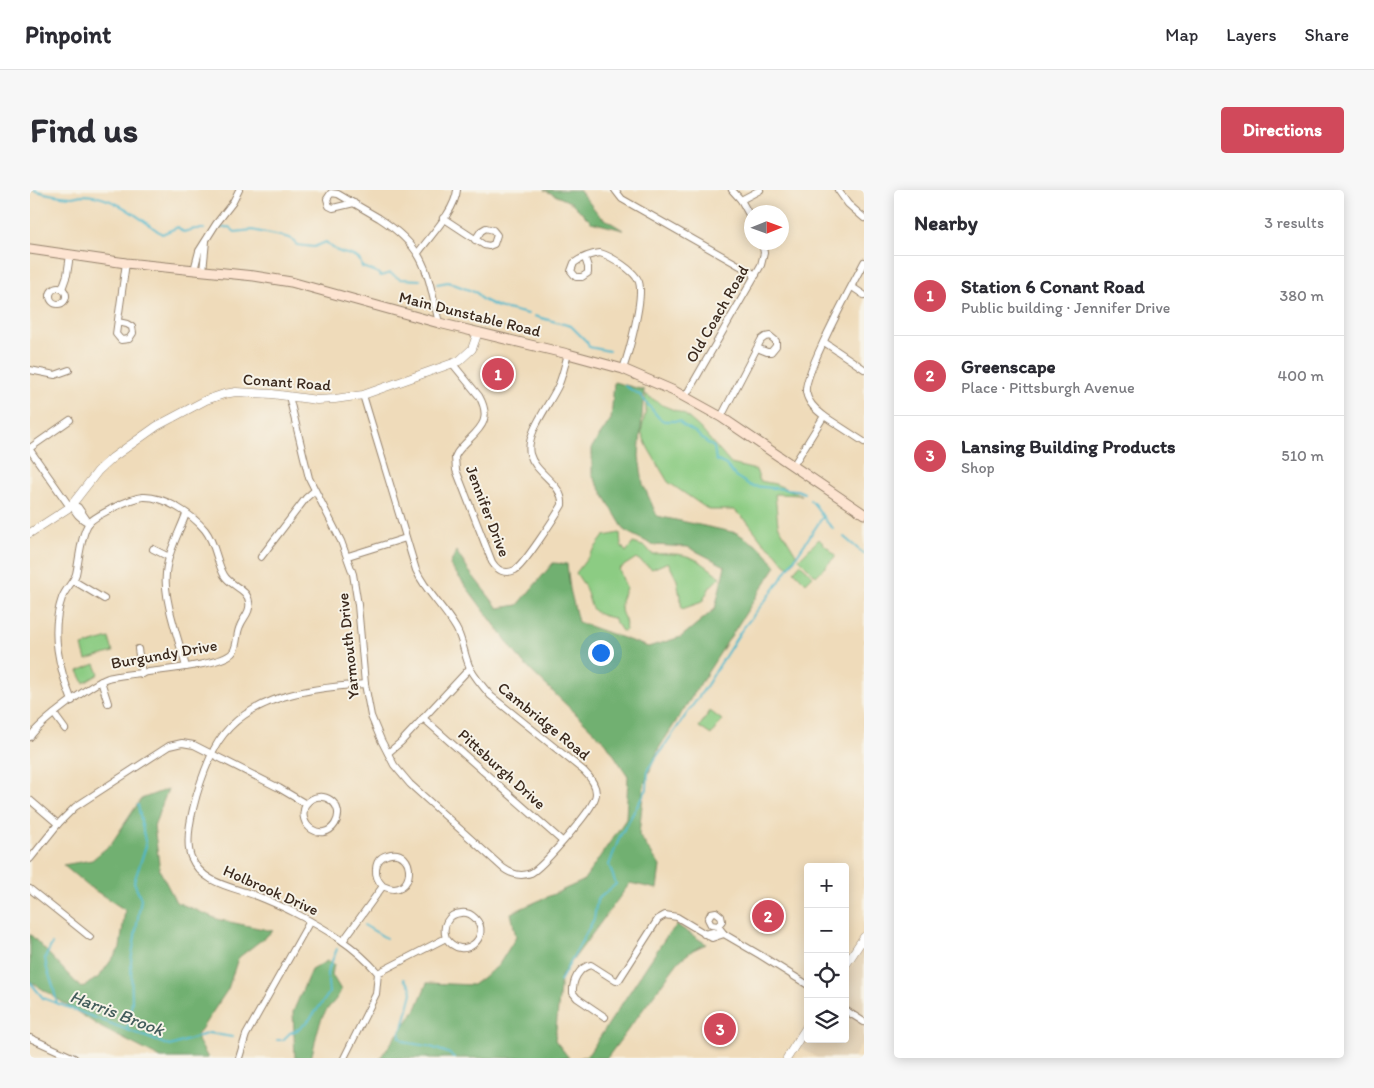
<!DOCTYPE html>
<meta charset="utf-8">
<style>
body{margin:0;font-family:Itim,sans-serif;background:#f7f7f7;color:#2b2b33}
.controls{position:absolute;right:15px;bottom:15px;display:grid;overflow:hidden;border-radius:5px;box-shadow:0 2px 12px #0003}
.controls button{width:45px;height:45px;display:grid;place-items:center;padding:0;border:0;border-bottom:1px solid #e1e1e2;background:#fff;color:#2b2b33;font:25px sans-serif}
.compass{position:absolute;left:714px;top:15px;width:45px;height:45px;border-radius:50%;background:#fff;box-shadow:0 2px 12px #0003;rotate:89deg}
.you{position:absolute;left:570px;top:462px;width:18px;height:18px;margin:-12px;border:4px solid #fff;border-radius:50%;background:#1a73e8;box-shadow:0 0 0 8px #1a73e833}
.badge{display:grid;place-items:center;width:32px;height:32px;border-radius:50%;background:#d1495b;color:#fff;font-size:16px;font-weight:700}
.pin{position:absolute;translate:-50% -50%;border:2px solid #fff;box-shadow:0 1px 5px #0006}
.list{margin:0;padding:0;list-style:none}
h2{display:flex;justify-content:space-between;align-items:center;height:65px;margin:0;padding:0 20px;font-size:21px}
h2 small{font-size:16px;font-weight:400;color:#7c7c81}
.list li{display:grid;grid-template-columns:32px 1fr auto;gap:15px;align-items:center;box-sizing:border-box;height:80px;padding:0 20px;border-top:1px solid #e1e1e2}
.list b{display:block;font-size:19px;white-space:nowrap}
.list p{margin:0;font-size:16px;white-space:nowrap;color:#7c7c81}
.list em{font-size:16px;font-style:normal;color:#7c7c81}
.icon{flex:none;width:28px;height:28px;fill:none;stroke:currentColor;stroke-width:2;stroke-linecap:round;stroke-linejoin:round}
.map{position:relative;flex:none;width:834px;height:868px;overflow:hidden;border-radius:5px}
header{display:flex;align-items:center;gap:30px;box-sizing:border-box;height:70px;padding:0 25px;background:#fff;border-bottom:1px solid #e1e1e2}
header strong{font-size:24px}
nav{display:flex;gap:28px;margin-inline-start:auto;font-size:18px}
.intro{display:flex;align-items:center;justify-content:space-between;box-sizing:border-box;height:120px;padding:0 30px}
h1{margin:0;font-size:35px}
.button{padding:12px 22px;border-radius:5px;background:#d1495b;color:#fff;font-size:18px;font-weight:700}
main{display:flex;gap:30px;padding:0 30px}
aside{flex:1;background:#fff;border-radius:5px;box-shadow:0 2px 12px #0003}
.map>svg:first-child{display:block}
.built{fill:#e0ceb1}
.green{fill:#8ccc83;stroke:#647b50}
.forest{fill:#71b071;stroke:#566d48}
.lines{fill:none;stroke-linecap:round;stroke-linejoin:round}
.stream{stroke:#4eb8cc;stroke-width:2}
.minor-casing{stroke:#95826c;stroke-width:8}
.tertiary-casing{stroke:#95826c;stroke-width:9}
.secondary-casing{stroke:#95826c;stroke-width:11}
.minor{stroke:#fff;stroke-width:6}
.tertiary{stroke:#fff;stroke-width:8}
.secondary{stroke:#fde4d1;stroke-width:9}
.labels{text-anchor:middle;dominant-baseline:central;stroke-width:4;stroke-linejoin:round;paint-order:stroke}
.street-label{font-size:16px;fill:#3b2a1e;stroke:#f7f3e8}
.water-label{font-size:18px;font-style:italic;fill:#425c5b;stroke:#f7f3e8}
</style>
<header>
<strong>Pinpoint</strong>
<nav><a>Map</a><a>Layers</a><a>Share</a></nav>
</header>
<div class="intro"><h1>Find us</h1><a class="button">Directions</a></div>
<main>
<div class="map">
<svg width="834" height="868" viewBox="0 0 834 868">
<rect width="100%" height="100%" fill="#f7f3e8"/>
<filter id="ink" filterUnits="userSpaceOnUse"><feTurbulence type="fractalNoise" baseFrequency=".02" numOctaves="2"/><feDisplacementMap in="SourceGraphic" scale="10" xChannelSelector="R" yChannelSelector="G"/><feConvolveMatrix kernelMatrix="1 2 1 2 8 2 1 2 1" color-interpolation-filters="sRGB"/></filter>
<filter id="wash" filterUnits="userSpaceOnUse"><feTurbulence type="fractalNoise" baseFrequency=".0096" numOctaves="4" result="noise"/><feDisplacementMap in="SourceGraphic" scale="20" xChannelSelector="R" yChannelSelector="G"/><feGaussianBlur stdDeviation="1.12" result="paint"/><feColorMatrix in="noise" values="0 0 0 0 0 0 0 0 0 0 0 0 0 0 0 0 0 1.4 0 .05"/><feComposite in="paint" operator="in"/></filter>
<g filter="url(#wash)">
<rect width="100%" height="100%" fill="#efdbba"/>
<path class="built" d="M834,756v94l-11,18h-36l-17,-11 8,-13v5h37v-63z"/>
<g class="green">
<path d="M615,204l17,11 22,9 16,14 31,36 25,6 4,11 15,3 27,11 -27,-1 3,31 19,31 -7,11 -5,-3 -9,-11 -13,-11 -16,-21 -13,-11h-25l-41,-28 -20,-34 -7,-16 5,-22z"/>
<path d="M590,343l1,12 5,7 7,-9 13,4 6,7c34,-1 41,0 68,23l-10,10 -8,15 -20,7 -5,-29 -9,-18 -16,7 -16,-11 -17,11 7,19c-2,6 -6,12 -5,19 0,11 7,10 4,24h-3l-9,-13c-24,-5 -20,-8 -27,-28 -2,-6 -7,-12 -10,-17l28,-37z"/>
<path d="M789,349l17,17 -20,20 -17,-17z"/>
<path d="M770,374l13,12 -7,7 -12,-12z"/>
<path d="M79,448l4,14 -27,8 -4,-14z"/>
<path d="M65,474l4,10 -15,9 -6,-12z"/>
<path d="M680,521l12,9 -11,15 -12,-8z"/>
</g>
<g class="forest">
<path d="M514,0h35l21,26 23,14 -32,-8 -19,-19z"/>
<path d="M584,192l30,8 -5,66 4,28 14,32 80,17 24,15 15,18 -117,182 -15,37 -5,50 21,31 -3,23 -27,-6 -69,93 -6,64 14,18h-189l36,-49 11,-26 46,2 25,-19 18,-29 -5,-24 72,-32 43,-62 2,-43 -22,-33 -83,-80 -73,-98 6,-14 13,20 29,37 20,-3 35,-42 14,1 3,25 8,33 70,25 33,-10 34,-28 10,-43 -37,-19 -35,-2 -28,-14 -33,-56v-28l19,-28z"/>
<path d="M138,599l-14,37 6,45 16,31 44,18 53,11 -35,27 -10,31 -32,48 12,21h-47l-59,-30 -72,-47v-47l51,54 18,-11 21,-29 5,-38 -37,-24 -25,-21 29,-5 19,-16 30,-45z"/>
<path d="M647,735l29,19 -13,6 -14,11 -72,97h-27l8,-3 78,-118z"/>
<path d="M297,771l7,3 -2,11 9,15c-4,11 -13,16 -18,26 -6,12 -8,29 -12,42h-16l-2,-46 18,-42z"/>
</g>
<g class="lines">
<g class="stream">
<path d="M3,0c13,4 25,6 38,7 4,0 8,-2 12,-2 32,1 55,22 79,39l16,-7 5,5 12,-3h9"/>
<path d="M191,38l8,-1 6,5 17,-2 38,8 7,7 17,2 12,-5c4,4 9,8 14,10 11,4 20,2 22,15l14,5 5,4 9,-3 10,6 20,1"/>
<path d="M407,94l11,-2 29,11 4,6 17,8 30,7"/>
<path d="M504,126l37,10 16,16 2,5 20,4"/>
<path d="M595,196l15,9 19,23 5,3h15c4,6 9,6 14,10 8,5 12,12 21,16l2,13 10,5 9,11 16,10 46,4 7,3"/>
<path d="M780,310c10,8 12,20 23,28"/>
<path d="M814,347l20,17"/>
<path d="M334,735l22,13"/>
<path d="M22,754l-7,14 2,11 6,17 4,18"/>
<path d="M374,789l7,8 1,6 -8,31 -4,8v5l3,3 6,3 19,3 20,7 7,5"/>
<path d="M530,791l34,-62 3,-19 19,-16 -7,-19 11,-29 27,-47 1,-20 59,-84 34,-54 34,-43 47,-70"/>
<path d="M0,792l13,16 127,48 39,-13 23,4"/>
<path d="M97,840l5,-27 -1,-42 10,-62 -7,-17 12,-36 -8,-41"/>
<path d="M247,850h6l7,-7 9,-4 11,-10 15,-20 4,-6 -2,-20 10,-24"/>
</g>
</g>
</g>
<g filter="url(#ink)">
<g class="lines">
<g class="minor-casing">
<g id="minor">
<path d="M585,0l7,9 134,76"/>
<path d="M702,0l9,10 11,20"/>
<path d="M808,0l10,14 16,14"/>
<path d="M711,10l19,-10"/>
<path d="M324,13l-21,5 -4,-2 -2,-7 4,-6 7,1 41,24c48,31 48,54 60,105"/>
<path d="M413,28l41,27 5,1 5,-2 3,-9 -4,-5 -7,-2 -5,3 -6,9"/>
<path d="M388,63c12,-17 37,-42 39,-63"/>
<path d="M555,68l3,9v6l-6,4h-6l-5,-6 3,-8c7,-5 17,-9 26,-10 11,3 35,18 39,29 5,16 -10,70 -16,87"/>
<path d="M164,80l5,-19 17,-27 17,-22 6,-12"/>
<path d="M173,81l3,-30"/>
<path d="M822,97l12,8"/>
<circle cx="28" cy="106" r="8"/>
<path d="M32,99l5,-14 3,-20"/>
<path d="M88,132l9,2 5,3 1,6 -4,6 -8,1 -5,-6 10,-71"/>
<path d="M794,152l40,27"/>
<path d="M422,173l27,33c17,30 -8,37 -22,57l-2,4 1,13 36,92c5,8 13,13 23,8 9,-5 40,-53 47,-65 2,-21 -27,-31 -32,-51 -5,-21 21,-51 29,-70 4,-10 6,-20 9,-30"/>
<path d="M0,180l25,5 14,-5"/>
<path d="M259,206l20,82 32,63 12,33 5,31 7,79 6,32 10,24 13,25 16,19 93,84c8,6 18,9 28,5 11,-5 55,-57 61,-69 2,-3 4,-7 4,-11 0,-9 -6,-16 -12,-22l-93,-75c-8,-9 -16,-18 -21,-28 -6,-13 -7,-28 -14,-40 -12,-21 -30,-36 -40,-58l-53,-175"/>
<path d="M655,207l76,-132 3,-12 -2,-11"/>
<path d="M794,226l40,26"/>
<path d="M691,227l40,-77 4,-3 5,-1 6,5v5l-5,6h-4l-10,-4"/>
<path d="M0,258l40,-28"/>
<path d="M0,260l40,57"/>
<path d="M763,276l31,-50c-8,-6 -16,-13 -18,-24 -3,-18 47,-108 58,-130"/>
<path d="M42,315l6,2 11,16"/>
<path d="M42,315c3,9 9,14 17,18"/>
<path d="M123,359l16,8"/>
<path d="M318,366l58,-18"/>
<path d="M231,367l45,-59 8,-7"/>
<path d="M44,391l30,18"/>
<path d="M108,459l4,25"/>
<path d="M156,477c-7,-27 -23,-68 -20,-94 2,-21 13,-40 20,-59"/>
<path d="M71,491l7,22"/>
<path d="M335,494c-58,4 -131,13 -155,74 -10,23 -28,76 -19,99 11,27 42,30 66,39 13,5 26,11 38,17 31,16 60,33 83,60"/>
<path d="M24,524l11,15"/>
<path d="M393,528l139,123"/>
<path d="M0,547c10,-15 61,-53 78,-59 22,-6 114,-10 125,-26 5,-8 3,-18 7,-26 3,-8 11,-14 9,-24 -1,-13 -19,-16 -25,-27 -8,-14 -8,-31 -19,-45 -13,-16 -41,-34 -62,-33 -11,1 -22,7 -32,12 -7,4 -17,8 -22,14 -8,10 -10,38 -13,51 -3,9 -11,15 -14,24 -12,34 -3,70 10,103"/>
<path d="M358,563l13,-11 69,-74"/>
<path d="M0,610l28,24"/>
<path d="M0,669l28,-35 17,-17 94,-61 13,-3 12,2 85,43 27,16c15,-18 41,1 29,20 -12,19 -40,2 -29,-20"/>
<path d="M0,699l60,48"/>
<path d="M688,736l4,-5 -1,-5 -5,-4 -5,1 -3,6 3,6 7,1 6,8 36,21 48,30"/>
<path d="M674,744l9,-2 11,2"/>
<path d="M313,751l40,-55c33,16 35,-41 4,-31 -14,4 -14,22 -4,31"/>
<path d="M348,783l68,-35c17,25 47,-2 29,-20 -4,-4 -9,-6 -14,-5 -14,1 -19,14 -15,25"/>
<path d="M815,820l19,12"/>
<path d="M575,827l-28,-19 -4,-5c-1,-12 6,-26 18,-28l25,16 3,-1 39,-61 7,-4 12,2 35,21 12,-4"/>
<path d="M0,848l44,20"/>
<path d="M209,868l7,-23 64,-114"/>
<path d="M314,868l32,-64 2,-21"/>
</g>
</g>
<g class="tertiary-casing">
<g id="tertiary">
<path d="M0,343l40,-26 28,-36 14,-13 45,-32 49,-26 18,-6 12,-2 36,2 45,6 18,-1 28,-4 96,-34 13,-12 6,-17"/>
<path d="M815,776l19,-29"/>
<path d="M757,868l21,-33"/>
</g>
</g>
<g class="secondary-casing">
<path id="secondary" d="M0,59l96,14 128,13 37,6 148,41 129,31 55,15 51,22 47,26 143,97"/>
</g>
<use href="#minor" class="minor"/>
<use href="#tertiary" class="tertiary"/>
<use href="#secondary" class="secondary"/>
</g>
</g>
<g class="labels">
<g class="street-label">
<text transform="translate(440 124) rotate(14)">Main Dunstable Road</text>
<text transform="translate(687 124) rotate(-60)">Old Coach Road</text>
<text transform="translate(257 192) rotate(4)">Conant Road</text>
<text transform="translate(458 321) rotate(69)">Jennifer Drive</text>
<text transform="translate(318 456) rotate(-96)">Yarmouth Drive</text>
<text transform="translate(134 464) rotate(-10)">Burgundy Drive</text>
<text transform="translate(514 531) rotate(39)">Cambridge Road</text>
<text transform="translate(472 579) rotate(42)">Pittsburgh Drive</text>
<text transform="translate(241 700) rotate(24)">Holbrook Drive</text>
</g>
<g class="water-label">
<text transform="translate(87 823) rotate(21)">Harris Brook</text>
</g>
</g>
</svg>
<div class="controls">
<button>+</button>
<button>−</button>
<button><svg class="icon" aria-label="locate" viewBox="0 0 24 24"><circle cx="12" cy="12" r="6"/><path d="M12 2v4M12 18v4M2 12h4M18 12h4"/></svg></button>
<button><svg class="icon" aria-label="layers" viewBox="0 0 24 24"><path d="M12 4l9 5-9 5-9-5zM3 14l9 5 9-5"/></svg></button>
</div>
<svg class="compass" viewBox="-18 -18 36 36"><path d="M0-13l5 13h-10z" fill="#e53935"/><path d="M0 13l5-13h-10z" fill="#7c7c81"/></svg>
<div class="you"></div>
<div class="pin badge" style="left:468px;top:184px">1</div>
<div class="pin badge" style="left:738px;top:726px">2</div>
<div class="pin badge" style="left:690px;top:839px">3</div>
</div>
<aside>
<h2>Nearby<small>3 results</small></h2>
<ul class="list">
<li><span class="badge">1</span><div><b>Station 6 Conant Road</b><p>Public building · Jennifer Drive</p></div><em>380 m</em></li>
<li><span class="badge">2</span><div><b>Greenscape</b><p>Place · Pittsburgh Avenue</p></div><em>400 m</em></li>
<li><span class="badge">3</span><div><b>Lansing Building Products</b><p>Shop</p></div><em>510 m</em></li>
</ul>
</aside>
</main>
